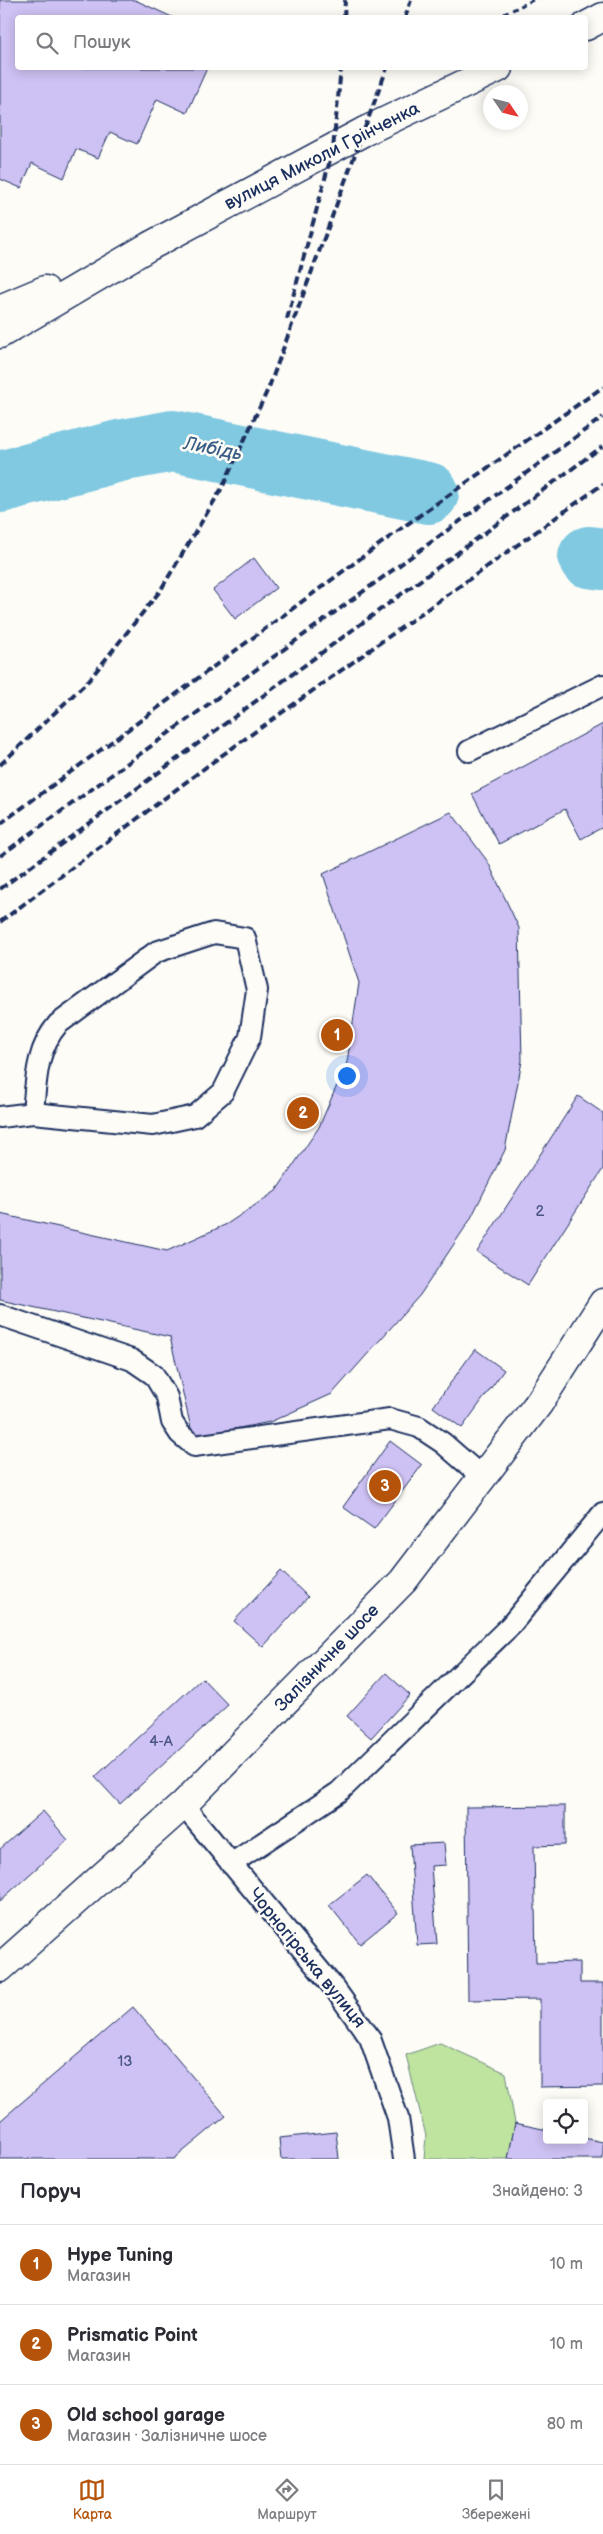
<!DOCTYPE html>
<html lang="uk">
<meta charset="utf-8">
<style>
body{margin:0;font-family:"Balsamiq Sans",sans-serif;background:#f7f7f7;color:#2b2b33}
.controls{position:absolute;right:15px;bottom:15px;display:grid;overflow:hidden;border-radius:5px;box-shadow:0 2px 12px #0003}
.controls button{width:45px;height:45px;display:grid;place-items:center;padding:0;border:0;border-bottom:1px solid #e1e1e2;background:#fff;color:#2b2b33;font:25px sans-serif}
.compass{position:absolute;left:483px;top:85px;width:45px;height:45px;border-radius:50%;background:#fff;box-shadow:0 2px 12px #0003;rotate:125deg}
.you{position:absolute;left:346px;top:1075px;width:18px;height:18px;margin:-12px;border:4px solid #fff;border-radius:50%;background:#1a73e8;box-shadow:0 0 0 8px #1a73e833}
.badge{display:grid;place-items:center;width:32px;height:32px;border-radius:50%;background:#b45309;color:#fff;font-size:16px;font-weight:700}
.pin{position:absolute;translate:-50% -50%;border:2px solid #fff;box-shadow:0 1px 5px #0006}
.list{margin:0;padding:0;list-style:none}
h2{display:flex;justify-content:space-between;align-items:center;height:65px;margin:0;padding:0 20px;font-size:21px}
h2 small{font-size:16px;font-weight:400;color:#7c7c81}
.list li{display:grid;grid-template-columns:32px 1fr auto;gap:15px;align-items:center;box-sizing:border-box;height:80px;padding:0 20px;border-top:1px solid #e1e1e2}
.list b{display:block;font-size:19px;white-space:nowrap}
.list p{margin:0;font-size:16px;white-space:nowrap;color:#7c7c81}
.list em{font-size:16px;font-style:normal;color:#7c7c81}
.icon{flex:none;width:28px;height:28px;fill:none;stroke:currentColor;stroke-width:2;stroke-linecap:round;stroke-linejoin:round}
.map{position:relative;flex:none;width:603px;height:2159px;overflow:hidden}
.search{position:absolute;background:#fff;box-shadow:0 2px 12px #0003;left:15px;right:15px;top:15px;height:55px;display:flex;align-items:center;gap:12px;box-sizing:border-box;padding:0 18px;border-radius:5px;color:#7c7c81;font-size:19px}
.sheet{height:305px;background:#fff}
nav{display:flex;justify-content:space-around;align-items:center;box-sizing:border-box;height:70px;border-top:1px solid #e1e1e2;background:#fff;font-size:14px;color:#7c7c81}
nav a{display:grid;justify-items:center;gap:2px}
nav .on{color:#b45309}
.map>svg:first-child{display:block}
.green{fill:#bfe49f;stroke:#6d8a7e}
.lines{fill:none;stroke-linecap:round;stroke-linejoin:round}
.river{stroke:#80c9e1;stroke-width:62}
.building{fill:#cec1f3;stroke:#1b2f5e}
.lane-casing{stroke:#1b2f5e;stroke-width:24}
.secondary-casing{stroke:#1b2f5e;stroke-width:31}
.path{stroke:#1b2f5e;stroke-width:3;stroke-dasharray:5 4;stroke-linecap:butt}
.lane{stroke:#fdfcf7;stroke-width:20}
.secondary{stroke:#fdfcf7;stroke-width:28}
.rail{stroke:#1b2f5e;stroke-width:4;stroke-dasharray:8 4;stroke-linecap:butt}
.labels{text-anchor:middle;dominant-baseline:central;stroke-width:5;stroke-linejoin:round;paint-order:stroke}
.number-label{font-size:15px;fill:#485483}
.street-label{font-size:18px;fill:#1b2f5e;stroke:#fdfcf7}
.water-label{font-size:19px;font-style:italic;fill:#395d85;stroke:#fdfcf7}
</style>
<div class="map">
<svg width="603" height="2159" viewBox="0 0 603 2159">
<rect width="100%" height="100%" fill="#fdfcf7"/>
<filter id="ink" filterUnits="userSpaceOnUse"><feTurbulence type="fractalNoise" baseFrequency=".02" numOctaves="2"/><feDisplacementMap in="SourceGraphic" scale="10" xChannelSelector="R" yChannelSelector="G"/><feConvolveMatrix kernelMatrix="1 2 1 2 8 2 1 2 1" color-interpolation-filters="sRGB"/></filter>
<g filter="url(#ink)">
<path class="green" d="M440,2043l66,30 9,50 -7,36h-84l2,-23 -20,-81z"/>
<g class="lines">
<g class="river">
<path d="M0,482l119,-31 54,-10 255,52"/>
<path d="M589,557l14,2"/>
</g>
</g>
<g class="building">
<path d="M0,0h135l39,18h-156v50h189l-20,45 -30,-14 -20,45 -27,-12 -12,26 -22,-9 -12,29 -32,-15 -11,25 -21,-9z"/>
<path d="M254,558l22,30 -41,31 -22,-29z"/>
<path d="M603,724v103l-22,12 -16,-30 -66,35 -27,-50z"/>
<path d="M451,812l37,50 31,66 3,133 -17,89 -35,70 -50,75 -88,99 -62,28 -77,15 -23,-100 -170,-37v-86l167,37 60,-27 49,-33 43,-64 28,-65 12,-79 -36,-109z"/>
<path d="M578,1096l25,17v56l-75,116 -51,-33z"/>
<path d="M475,1349l29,21 -42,58 -29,-21z"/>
<path d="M390,1441l32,24 -48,64 -31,-22z"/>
<path d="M281,1571l27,26 -45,50 -29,-26z"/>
<path d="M386,1673l24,22 -39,43 -24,-22z"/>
<path d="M202,1678l26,27 -108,99 -25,-27z"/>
<path d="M565,1806v39l-31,1 2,117 44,-1v21h23v103l-63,1v-88l-72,1 -2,-193z"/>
<path d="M43,1811l25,29 -68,61v-52z"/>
<path d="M444,1843l2,22 -15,1 6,78 -20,1 -7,-100z"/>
<path d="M367,1875l31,38 -38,31 -31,-39z"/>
<path d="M133,2007l93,109 -52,43h-174v-38z"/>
<path d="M515,2123l32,7v10h37v-2l19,4v17h-95z"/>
<path d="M336,2132l3,27h-58l-2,-21z"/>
</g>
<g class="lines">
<g class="lane-casing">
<g id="lane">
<path d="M469,751l134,-66"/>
<path d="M0,1117l33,-4 120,12 42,-9 28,-24 27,-55 7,-47 -12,-52 -31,-5 -58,19 -98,72c-22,25 -22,57 -25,89"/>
<path d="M0,1315l132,45 22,15 13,22 5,25 8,12 14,12 196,-27 29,8 24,16 39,34"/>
<path d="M183,1805l152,184 35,49 28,80 6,41"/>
<path d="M231,1864l108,-72 171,-166 93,-113"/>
</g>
</g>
<g class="secondary-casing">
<g id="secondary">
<path d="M586,26l17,-9"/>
<path d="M0,309l45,-19"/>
<path d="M0,334l148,-87 215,-115 135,-64"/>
<path d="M0,1968l183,-163 220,-224 136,-178 64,-100"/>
</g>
</g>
<path class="path" d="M496,18l37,-18"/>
<use href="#lane" class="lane"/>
<use href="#secondary" class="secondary"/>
<g class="rail">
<path d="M344,18l1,-18"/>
<path d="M405,18l6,-18"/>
<path d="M287,319l46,-170 8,-81"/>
<path d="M0,765l89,-85 71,-89 62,-103 47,-101 118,-319"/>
<path d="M0,824l406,-299 197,-138"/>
<path d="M0,856l603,-439"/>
<path d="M0,889l603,-443"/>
<path d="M0,922l214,-161 389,-277"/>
</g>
</g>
</g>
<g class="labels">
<g class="number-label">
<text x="540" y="1211">2</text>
<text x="161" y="1741">4-А</text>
<text x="125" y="2061">13</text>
</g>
<g class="street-label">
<text transform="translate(322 156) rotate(-27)">вулиця Миколи Грінченка</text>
<text transform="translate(327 1658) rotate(-46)">Залізничне шосе</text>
<text transform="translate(307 1958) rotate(51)">Чорногірська вулиця</text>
</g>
<g class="water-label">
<text transform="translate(213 449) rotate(11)">Либідь</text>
</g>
</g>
</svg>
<div class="controls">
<button><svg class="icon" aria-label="locate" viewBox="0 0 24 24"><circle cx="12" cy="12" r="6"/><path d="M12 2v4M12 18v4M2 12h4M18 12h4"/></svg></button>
</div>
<svg class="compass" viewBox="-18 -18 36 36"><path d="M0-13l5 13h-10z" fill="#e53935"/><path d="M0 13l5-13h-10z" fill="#7c7c81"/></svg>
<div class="you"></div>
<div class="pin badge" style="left:337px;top:1035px">1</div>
<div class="pin badge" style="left:303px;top:1113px">2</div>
<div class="pin badge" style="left:385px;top:1486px">3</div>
<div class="search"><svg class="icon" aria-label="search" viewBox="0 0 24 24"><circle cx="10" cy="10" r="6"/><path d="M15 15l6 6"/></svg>Пошук</div>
</div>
<section class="sheet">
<h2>Поруч<small>Знайдено: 3</small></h2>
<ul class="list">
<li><span class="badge">1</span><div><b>Hype Tuning</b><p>Магазин</p></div><em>10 m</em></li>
<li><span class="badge">2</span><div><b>Prismatic Point</b><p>Магазин</p></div><em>10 m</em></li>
<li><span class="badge">3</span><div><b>Old school garage</b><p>Магазин · Залізничне шосе</p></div><em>80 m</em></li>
</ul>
</section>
<nav>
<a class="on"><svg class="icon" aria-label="map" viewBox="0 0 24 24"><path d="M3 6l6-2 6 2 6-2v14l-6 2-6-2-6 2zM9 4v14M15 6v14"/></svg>Карта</a>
<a><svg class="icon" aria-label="directions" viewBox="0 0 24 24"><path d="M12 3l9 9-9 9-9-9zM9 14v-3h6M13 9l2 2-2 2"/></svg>Маршрут</a>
<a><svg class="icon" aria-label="saved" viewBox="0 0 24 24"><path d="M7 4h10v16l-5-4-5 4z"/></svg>Збережені</a>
</nav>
